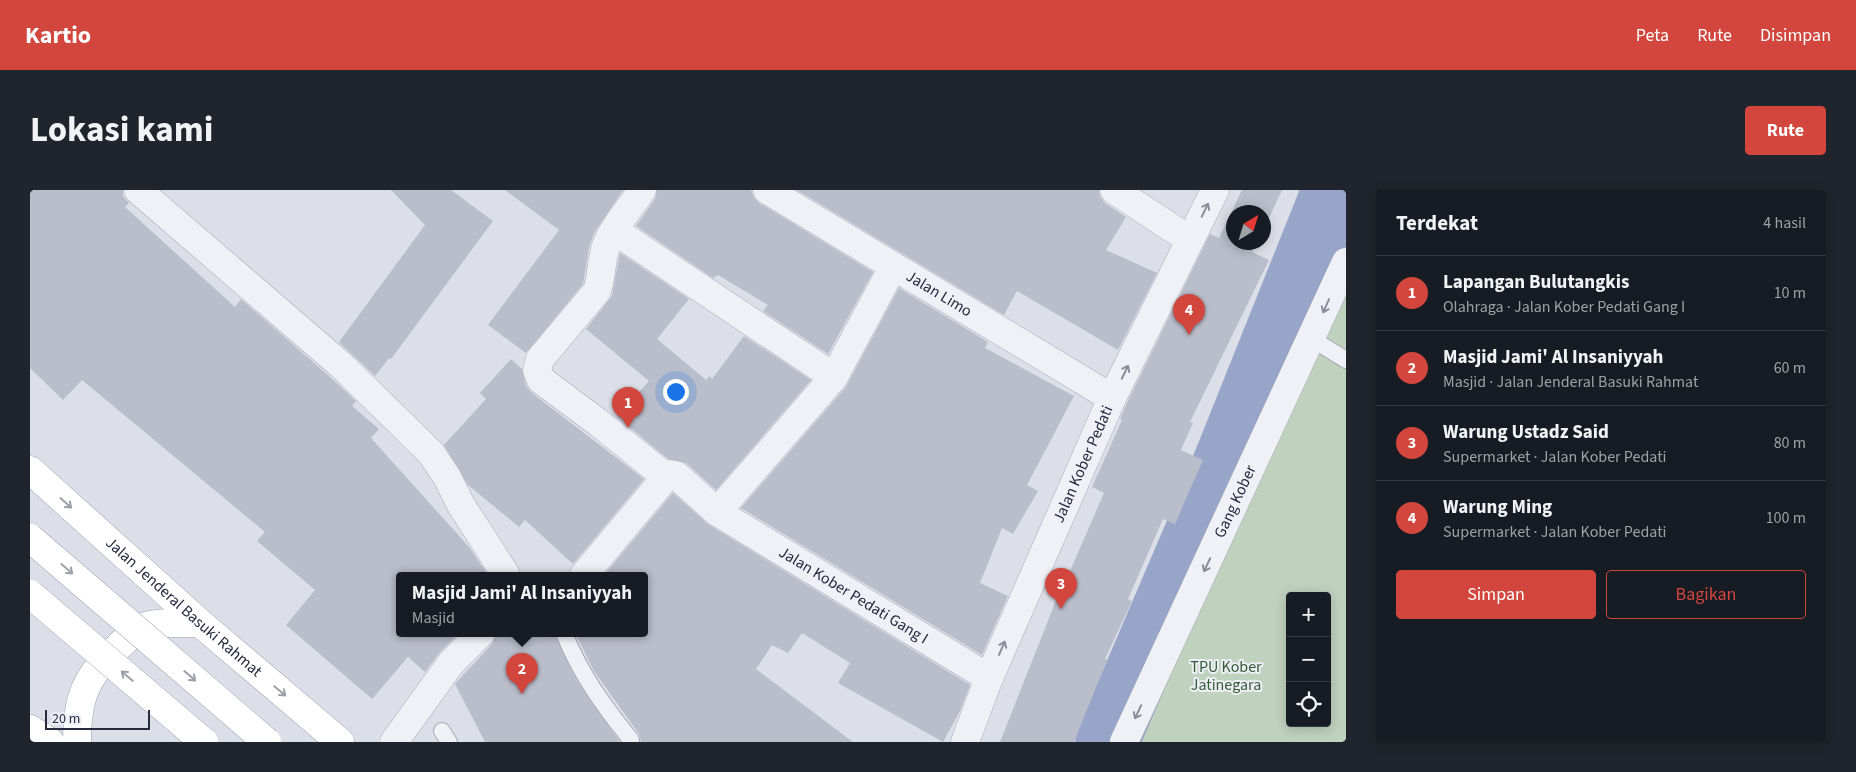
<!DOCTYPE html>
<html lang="id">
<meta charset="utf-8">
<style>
body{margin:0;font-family:"Source Sans 3",sans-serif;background:#20242c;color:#f1f3f6}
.controls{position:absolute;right:15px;bottom:15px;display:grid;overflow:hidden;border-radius:5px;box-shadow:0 2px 12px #0003}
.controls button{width:45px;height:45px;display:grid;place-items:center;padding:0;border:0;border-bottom:1px solid #363941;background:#171b24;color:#f1f3f6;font:25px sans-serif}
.compass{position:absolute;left:1196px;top:15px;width:45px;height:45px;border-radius:50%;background:#171b24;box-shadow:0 2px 12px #0003;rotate:38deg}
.scale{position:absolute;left:15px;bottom:12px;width:105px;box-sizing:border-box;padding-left:5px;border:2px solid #262a3f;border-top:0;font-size:14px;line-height:18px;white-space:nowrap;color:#262a3f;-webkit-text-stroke:4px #edeef5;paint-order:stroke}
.you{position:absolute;left:645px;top:201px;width:18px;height:18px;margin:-12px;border:4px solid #fff;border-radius:50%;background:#1a73e8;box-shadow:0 0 0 8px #1a73e833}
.badge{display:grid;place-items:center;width:32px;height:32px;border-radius:50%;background:#d2463d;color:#fff;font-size:16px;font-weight:700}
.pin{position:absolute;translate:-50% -41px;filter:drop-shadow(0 1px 2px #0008)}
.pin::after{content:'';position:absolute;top:26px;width:18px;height:15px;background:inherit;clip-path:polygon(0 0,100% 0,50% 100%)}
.popup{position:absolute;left:366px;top:382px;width:252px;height:65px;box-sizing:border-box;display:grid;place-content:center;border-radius:5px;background:#171b24;filter:drop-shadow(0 1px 4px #0005);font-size:16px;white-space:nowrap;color:#9ea1a6}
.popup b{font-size:19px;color:#f1f3f6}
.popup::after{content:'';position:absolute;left:50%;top:100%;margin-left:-10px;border:10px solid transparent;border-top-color:#171b24}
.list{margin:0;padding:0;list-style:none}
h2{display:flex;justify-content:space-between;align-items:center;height:65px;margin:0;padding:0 20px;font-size:21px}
h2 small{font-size:16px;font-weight:400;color:#9ea1a6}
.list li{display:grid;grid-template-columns:32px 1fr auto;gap:15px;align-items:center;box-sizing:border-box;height:75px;padding:0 20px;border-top:1px solid #363941}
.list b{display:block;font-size:19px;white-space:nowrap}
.list p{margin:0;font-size:16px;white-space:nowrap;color:#9ea1a6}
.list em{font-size:16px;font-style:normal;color:#9ea1a6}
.actions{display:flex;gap:10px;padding:15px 20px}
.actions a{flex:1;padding:11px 0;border:1px solid #d2463d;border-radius:5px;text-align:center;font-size:18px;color:#d2463d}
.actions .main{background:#d2463d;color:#fff}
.icon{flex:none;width:28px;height:28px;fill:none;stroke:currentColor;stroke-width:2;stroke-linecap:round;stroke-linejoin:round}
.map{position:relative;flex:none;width:1316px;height:552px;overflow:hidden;border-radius:5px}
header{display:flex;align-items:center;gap:30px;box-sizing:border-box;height:70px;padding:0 25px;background:#d2463d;color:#fff}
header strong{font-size:24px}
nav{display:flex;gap:28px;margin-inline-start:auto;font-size:18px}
.intro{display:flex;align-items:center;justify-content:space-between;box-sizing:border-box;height:120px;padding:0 30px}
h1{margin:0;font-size:35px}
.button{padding:12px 22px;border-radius:5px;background:#d2463d;color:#fff;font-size:18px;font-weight:700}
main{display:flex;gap:30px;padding:0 30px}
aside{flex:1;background:#171b24;border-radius:5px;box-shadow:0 2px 12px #0003}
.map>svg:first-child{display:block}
.green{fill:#bfd2be;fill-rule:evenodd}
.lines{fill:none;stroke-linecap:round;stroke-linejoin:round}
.river{stroke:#97a5c9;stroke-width:64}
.building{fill:#babdca}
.service-casing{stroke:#a6a9b5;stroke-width:18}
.minor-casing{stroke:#a6a9b5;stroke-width:29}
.primary-casing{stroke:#9ca1b4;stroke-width:29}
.service{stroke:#f0f1f6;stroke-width:16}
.minor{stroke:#f0f1f6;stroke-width:28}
.primary{stroke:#fff;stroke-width:28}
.primary-bridge-casing{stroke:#9ca1b4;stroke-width:29;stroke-linecap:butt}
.primary-bridge{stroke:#fff;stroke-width:28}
.oneway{stroke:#8b8e9a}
.oneway2{stroke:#9d9fa9}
.labels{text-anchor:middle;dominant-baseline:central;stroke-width:4;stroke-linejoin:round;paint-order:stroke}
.street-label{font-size:16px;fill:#262a3f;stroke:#edeef5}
.park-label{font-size:16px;fill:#335b34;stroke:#edeef5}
</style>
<header>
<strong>Kartio</strong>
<nav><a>Peta</a><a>Rute</a><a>Disimpan</a></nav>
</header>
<div class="intro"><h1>Lokasi kami</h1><a class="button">Rute</a></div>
<main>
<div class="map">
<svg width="1316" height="552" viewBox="0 0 1316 552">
<rect width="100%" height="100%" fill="#dddfe8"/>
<path class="green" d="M1316,71v481h-222zM1260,406h37v127h-37z"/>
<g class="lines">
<path class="river" d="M1077,552l95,-222 132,-330"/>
</g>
<g class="building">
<path d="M0,0h93v6l6,7 -4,4 110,100 6,-8 89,78 26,24 -4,5 27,23 -8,9 98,109 19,28h-88v58h59l-19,19 -15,20 -17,-15 -36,42 -86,-74 29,-35 -58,-49 8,-9 -183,-152 -19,20 -33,-32z"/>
<path d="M361,0h60l42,31 -102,138 -2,-1 -14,18 -36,-34 86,-117z"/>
<path d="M475,0h118l-29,43 -5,15 -6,36 -57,69 -38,-28 71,-95z"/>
<path d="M627,0h94l3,8 5,5 114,69 -45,82 -65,-43 5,-6 -50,-30 -5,3 -77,-52 19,-27z"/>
<path d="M767,0h302l1,7 5,6 21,14 -20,33 51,23 -39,77 -101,-59 -13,24z"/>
<path d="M1212,0h40l-18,39v-17h-30v30h23l-5,10 17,8 -79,162 3,1 -12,27 22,10 -28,64 -12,-5 -35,80 4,2 -27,58 2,1 -33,82h-74l68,-172 2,1 34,-78 -12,-6 30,-67 -2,-1 6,-14 84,-171 9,4z"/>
<path d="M590,63l69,46 -32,40 49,41 4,-4 2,3 32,-43 67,44 -95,110 -30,-27 -18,-4 -51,-42 32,-36 -63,-52 26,-33z"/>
<path d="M869,98l89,54 -3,6 89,48 -47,89 11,6 -25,43 -11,-6 -22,55 28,13 -26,59 -241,-147 105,-121z"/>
<path d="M481,169l11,10 4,17 6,7 112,86 -71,85 -48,-44 -6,7 -51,-42 -24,-40 42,-46 -6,-6z"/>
<path d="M643,303l36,32 261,160 -10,26 -17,31 -105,-59 12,-20 -48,-30 -14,20 -16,-8 -16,24 97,73h-212l-2,-8 -45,-63 -19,-38h69v-58h-40z"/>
<path d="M466,443h50l5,5 3,-4 23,47 43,61h-135l-30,-58 37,-40z"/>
</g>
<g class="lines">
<g class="service-casing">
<g id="service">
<path d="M1282,149l34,21"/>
<path d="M534,443c17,42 39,72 67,107"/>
<path d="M412,541l7,11"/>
</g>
</g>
<g class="minor-casing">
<g id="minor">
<path d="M108,0l203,175 90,88 16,24 14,28 45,70"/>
<path d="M612,0c-10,16 -30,38 -36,56 -5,15 -4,30 -9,45l-57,68 -3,11 4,10 58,43 67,54"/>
<path id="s1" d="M737,0l345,208"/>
<path d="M1084,0l76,50"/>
<path d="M585,41l219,146"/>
<path d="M687,322l117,-135 59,-110"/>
<path id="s2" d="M554,385l82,-98 4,-3 6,1 41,37 272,166"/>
<path d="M364,552l57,-79 30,-30"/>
<path id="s3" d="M935,552l24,-64 123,-280 103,-208"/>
<path id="s4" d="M1094,552l222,-480"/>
</g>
</g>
<g class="primary-casing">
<g id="primary">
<path id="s5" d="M0,280l170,153 140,119"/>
<path d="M0,539l20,13"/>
<path d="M47,552c0,-44 8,-65 41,-95 8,-8 17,-17 28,-21 16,-5 37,-2 54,-3"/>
</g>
</g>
<use href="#service" class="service"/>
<use href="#minor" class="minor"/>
<use href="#primary" class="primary"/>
<g class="primary-bridge-casing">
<g id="primary-bridge">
<path d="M0,348l237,204"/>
<path d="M0,404l174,148"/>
</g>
</g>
<use href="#primary-bridge" class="primary-bridge"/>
</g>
<defs><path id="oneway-shaft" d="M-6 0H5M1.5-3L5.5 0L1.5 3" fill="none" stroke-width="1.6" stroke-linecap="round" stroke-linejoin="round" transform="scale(1.25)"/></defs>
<g class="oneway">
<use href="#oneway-shaft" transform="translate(1175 20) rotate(-64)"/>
<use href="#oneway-shaft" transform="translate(1296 116) rotate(114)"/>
<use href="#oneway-shaft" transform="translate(1095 182) rotate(-64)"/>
<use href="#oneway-shaft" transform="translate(1177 375) rotate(115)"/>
<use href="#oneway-shaft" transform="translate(972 458) rotate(-66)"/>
<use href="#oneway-shaft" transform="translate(1108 522) rotate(115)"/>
</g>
<g class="oneway2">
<use href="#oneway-shaft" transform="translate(36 313) rotate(42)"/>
<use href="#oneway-shaft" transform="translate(37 379) rotate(41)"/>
<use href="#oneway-shaft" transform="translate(97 486) rotate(-140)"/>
<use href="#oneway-shaft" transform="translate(160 486) rotate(41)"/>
<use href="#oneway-shaft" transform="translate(250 501) rotate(40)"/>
</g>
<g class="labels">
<g class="street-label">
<text stroke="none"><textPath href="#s1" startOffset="201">Jalan Limo</textPath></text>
<text stroke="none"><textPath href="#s3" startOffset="302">Jalan Kober Pedati</textPath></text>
<text stroke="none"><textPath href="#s4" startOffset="265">Gang Kober</textPath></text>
<text stroke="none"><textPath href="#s2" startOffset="354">Jalan Kober Pedati Gang I</textPath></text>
<text stroke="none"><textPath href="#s5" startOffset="206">Jalan Jenderal Basuki Rahmat</textPath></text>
</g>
<g class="park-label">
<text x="1196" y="477">TPU Kober<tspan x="1196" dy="18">Jatinegara</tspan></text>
</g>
</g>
</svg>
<div class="controls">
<button>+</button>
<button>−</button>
<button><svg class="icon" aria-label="locate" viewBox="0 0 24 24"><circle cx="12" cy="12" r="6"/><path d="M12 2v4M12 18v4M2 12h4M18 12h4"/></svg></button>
</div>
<svg class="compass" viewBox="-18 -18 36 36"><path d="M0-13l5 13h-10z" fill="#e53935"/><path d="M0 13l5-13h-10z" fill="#9ea1a6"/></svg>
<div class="scale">20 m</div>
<div class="you"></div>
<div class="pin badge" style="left:598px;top:238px">1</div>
<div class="pin badge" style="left:492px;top:504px">2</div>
<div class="popup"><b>Masjid Jami' Al Insaniyyah</b>Masjid</div>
<div class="pin badge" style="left:1031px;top:419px">3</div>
<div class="pin badge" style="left:1159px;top:145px">4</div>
</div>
<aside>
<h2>Terdekat<small>4 hasil</small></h2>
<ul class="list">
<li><span class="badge">1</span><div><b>Lapangan Bulutangkis</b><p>Olahraga · Jalan Kober Pedati Gang I</p></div><em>10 m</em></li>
<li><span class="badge">2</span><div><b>Masjid Jami' Al Insaniyyah</b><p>Masjid · Jalan Jenderal Basuki Rahmat</p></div><em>60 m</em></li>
<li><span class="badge">3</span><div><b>Warung Ustadz Said</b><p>Supermarket · Jalan Kober Pedati</p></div><em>80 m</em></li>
<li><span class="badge">4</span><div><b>Warung Ming</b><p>Supermarket · Jalan Kober Pedati</p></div><em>100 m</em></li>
</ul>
<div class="actions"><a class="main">Simpan</a><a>Bagikan</a></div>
</aside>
</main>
